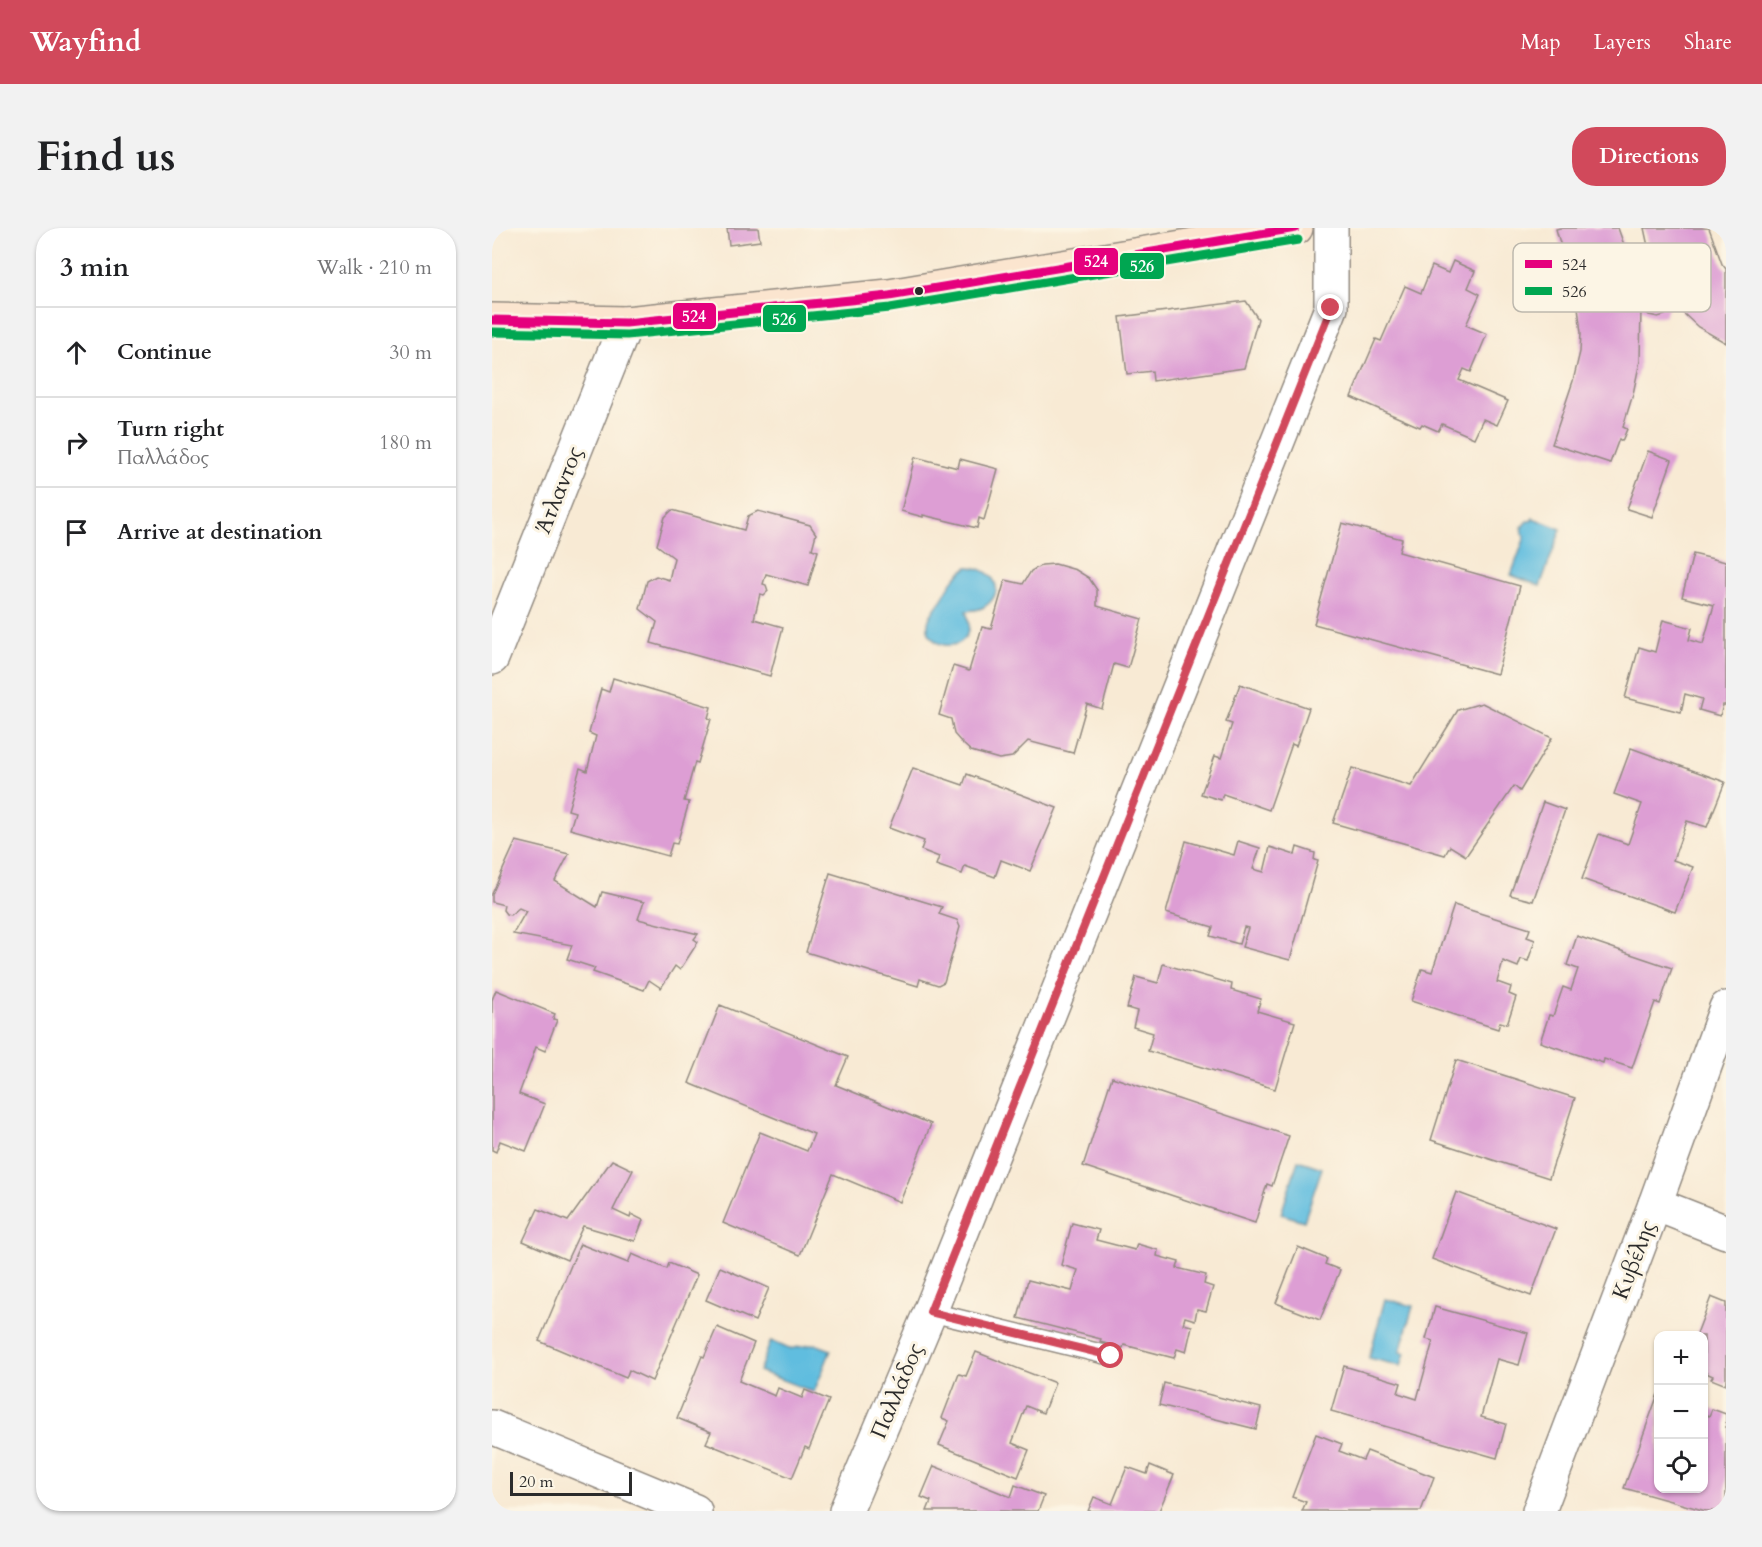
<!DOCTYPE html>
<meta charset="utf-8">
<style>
body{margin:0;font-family:Cardo,serif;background:#f2f2f2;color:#202124}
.controls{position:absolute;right:18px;bottom:18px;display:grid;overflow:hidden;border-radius:12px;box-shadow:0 2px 4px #0004}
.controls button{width:54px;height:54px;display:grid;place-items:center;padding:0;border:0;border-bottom:2px solid #e0e0e0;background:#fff;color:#202124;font:30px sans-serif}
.scale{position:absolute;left:18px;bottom:15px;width:122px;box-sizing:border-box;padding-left:6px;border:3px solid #2b2b2b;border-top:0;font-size:16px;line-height:21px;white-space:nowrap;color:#2b2b2b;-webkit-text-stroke:4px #fcf5e5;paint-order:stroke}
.stop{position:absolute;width:18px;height:18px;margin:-14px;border:4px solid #d1495b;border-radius:50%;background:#fff}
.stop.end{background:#d1495b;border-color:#fff;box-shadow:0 2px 6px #0008}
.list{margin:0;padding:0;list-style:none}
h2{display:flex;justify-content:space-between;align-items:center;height:78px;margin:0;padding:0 24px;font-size:26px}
h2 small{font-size:20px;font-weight:400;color:#757577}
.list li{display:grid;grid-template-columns:39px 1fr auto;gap:18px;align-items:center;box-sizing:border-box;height:90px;padding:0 24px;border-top:2px solid #e0e0e0}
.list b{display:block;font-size:22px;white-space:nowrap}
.list p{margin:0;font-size:20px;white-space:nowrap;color:#757577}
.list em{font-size:20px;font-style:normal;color:#757577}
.icon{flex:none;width:33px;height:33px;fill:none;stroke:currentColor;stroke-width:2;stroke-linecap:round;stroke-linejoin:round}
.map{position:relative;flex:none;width:1234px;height:1283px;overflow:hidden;border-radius:24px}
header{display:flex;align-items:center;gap:36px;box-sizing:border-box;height:84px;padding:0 30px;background:#d1495b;color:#fff}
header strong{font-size:28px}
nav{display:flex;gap:33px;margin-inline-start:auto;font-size:21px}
.intro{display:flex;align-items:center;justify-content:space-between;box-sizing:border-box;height:144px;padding:0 36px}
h1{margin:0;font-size:42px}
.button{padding:15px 27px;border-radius:24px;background:#d1495b;color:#fff;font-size:21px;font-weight:700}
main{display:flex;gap:36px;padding:0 36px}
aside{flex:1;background:#fff;border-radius:24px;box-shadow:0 2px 4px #0004}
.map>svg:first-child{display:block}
.water{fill:#61bddf;stroke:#467485;stroke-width:1.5}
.building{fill:#dd9ed4}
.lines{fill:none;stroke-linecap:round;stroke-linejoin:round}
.lane-casing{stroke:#928a80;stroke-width:21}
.street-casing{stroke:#928a80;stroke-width:36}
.secondary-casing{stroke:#928a80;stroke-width:36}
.lane{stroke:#fff;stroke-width:18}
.street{stroke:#fff;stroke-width:33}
.secondary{stroke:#fbe5cf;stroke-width:33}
.bus-1-casing{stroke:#fcf5e5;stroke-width:14}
.bus-2-casing{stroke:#fcf5e5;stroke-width:14}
.bus-1{stroke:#e5007d;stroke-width:9}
.bus-2{stroke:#00a651;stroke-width:9}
.route{stroke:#d1495b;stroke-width:8}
.bus-dot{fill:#2b2b2b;stroke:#fcf5e5;stroke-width:2}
.labels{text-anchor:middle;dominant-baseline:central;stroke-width:6;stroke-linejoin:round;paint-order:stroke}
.street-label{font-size:22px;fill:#2b2b2b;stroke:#fcf5e5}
.key{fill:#fcf5e5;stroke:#bdb8ad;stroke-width:1.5}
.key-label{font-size:16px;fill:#2b2b2b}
.line-badge{stroke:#fcf5e5;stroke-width:2}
.badge-label{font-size:16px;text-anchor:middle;font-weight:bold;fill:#fff}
</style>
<header>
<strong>Wayfind</strong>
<nav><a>Map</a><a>Layers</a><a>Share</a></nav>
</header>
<div class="intro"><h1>Find us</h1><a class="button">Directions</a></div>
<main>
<aside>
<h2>3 min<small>Walk · 210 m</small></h2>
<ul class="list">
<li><svg class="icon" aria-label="ahead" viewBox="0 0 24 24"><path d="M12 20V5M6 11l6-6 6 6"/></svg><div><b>Continue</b></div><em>30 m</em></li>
<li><svg class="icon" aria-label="right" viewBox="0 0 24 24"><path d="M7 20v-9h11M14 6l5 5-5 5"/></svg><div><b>Turn right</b><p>Παλλάδος</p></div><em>180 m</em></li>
<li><svg class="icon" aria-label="arrive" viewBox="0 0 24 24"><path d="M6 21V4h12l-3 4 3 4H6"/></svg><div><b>Arrive at destination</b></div></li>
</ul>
</aside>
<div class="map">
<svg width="1234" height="1283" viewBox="0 0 1234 1283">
<rect width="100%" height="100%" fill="#fcf5e5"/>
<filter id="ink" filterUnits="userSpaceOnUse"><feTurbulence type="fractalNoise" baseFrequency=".0167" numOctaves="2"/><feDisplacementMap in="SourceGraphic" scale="12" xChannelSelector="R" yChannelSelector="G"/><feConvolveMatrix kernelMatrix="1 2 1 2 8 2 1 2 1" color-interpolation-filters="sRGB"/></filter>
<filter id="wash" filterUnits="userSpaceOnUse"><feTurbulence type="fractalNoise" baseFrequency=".008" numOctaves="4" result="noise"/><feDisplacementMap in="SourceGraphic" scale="24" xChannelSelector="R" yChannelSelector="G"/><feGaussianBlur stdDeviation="1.35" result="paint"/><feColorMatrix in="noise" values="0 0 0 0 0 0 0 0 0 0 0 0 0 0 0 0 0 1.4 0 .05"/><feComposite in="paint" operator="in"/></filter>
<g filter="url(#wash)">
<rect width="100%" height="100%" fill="#f8ead4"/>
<g class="water">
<path d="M1041,290l28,11 -21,57 -29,-11 14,-38 -3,-3v-7l5,-6h4z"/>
<path d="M476,339c21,0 39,20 20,37 -6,6 -14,6 -22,7 16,44 -42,43 -38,12 1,-8 9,-17 14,-24 7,-13 13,-24 26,-32z"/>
<path d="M806,932l24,8 -18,53 -23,-7z"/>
<path d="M893,1071l28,7 -13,46 5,1 -4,13 -32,-8z"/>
<path d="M279,1113l18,8 26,-5 16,6 -17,42 -55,-21z"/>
</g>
<g id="blocks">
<g class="building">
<path d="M235,0h31l2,13 -31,4z"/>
<path d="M1068,0h58l21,59 24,-7 -14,-29 -5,-23h65l13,36 4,5v74l-28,-16 -16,-15 -10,-14 -7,17 -7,2 -9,-2 -8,-7 -1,53 -7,33 -10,33 4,2 -5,12 -3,-2 -9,24 -58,-19 21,-63 7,-29 1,-19 -3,-26 -22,-78z"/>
<path d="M961,33l22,10 -7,17 12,6 -14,31 21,9 -16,38 -7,-3 -5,11 49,21 -11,24 -14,-6 -9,19 -32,-14 -4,7 -16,-7 -2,3 -69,-30 25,-58 5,2 24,-55 16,7 11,-27 16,7z"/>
<path d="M754,73l12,18 -14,49 -91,13 -1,-10 -25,3 -7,-57z"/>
<path d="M1156,223l24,9 -20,57 -25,-8z"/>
<path d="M423,229l43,11 2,-9 38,10 -14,51 -5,-2 -2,10 -54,-13v2l-22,-6z"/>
<path d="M180,282l72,20 4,-14 10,-5 52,14 6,9 -4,15 6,2 -10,35 -42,-12 -3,10 3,1 2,6 -4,4 -4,-1 -6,25 29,8 -13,49 -119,-33 6,-21 -17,-13 7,-28 9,-5 13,4 5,-22 -17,-13 8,-28z"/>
<path d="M850,295l60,16 -3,13 121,34 -23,88 -183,-50z"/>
<path d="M1201,326l33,8v143h-3l-3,11 -21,-6 3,-11 -17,-5 -4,18 -56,-14 14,-51 16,5 8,-32 29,8 -3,12 14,4 11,-39 -32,-8z"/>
<path d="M563,336l21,6 13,8 8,12v16l45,13 -14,49 -14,-4 -12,45 -15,-5 -14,49 -45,-12 -16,16 -13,2 -28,-8 -9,-8 -8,-9 -3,-15 -12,-4 14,-49 16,5 13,-44 9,2 14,-49 18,4 8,-13 11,-6z"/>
<path d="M121,450l98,29 -3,11 3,1 -13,44 -3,-1 -11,39 5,1 -12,42 -5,-1 -4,13 -98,-27 5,-17 -7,-2 12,-42 7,3 9,-35 -7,-3 12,-44 8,3z"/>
<path d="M748,456l69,24 -13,38 -4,-2 -23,66 -46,-16 -2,6 -20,-6 14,-38 6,2 11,-34 -6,-2z"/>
<path d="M990,475l70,35 -32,53 -6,-5 -48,70 -16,-10 -5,9 -112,-32 19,-55 59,18 47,-76z"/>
<path d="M1139,520l94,34 -18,45 -20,-6 -14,39 20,7 -18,45 -93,-33 17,-45 29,10 14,-40 -28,-10z"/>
<path d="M421,540l50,17 4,-11 90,34 -27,63 -29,-11 -6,17 -30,-11 -3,8 -26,-9 3,-8 -18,-7 3,-9 -35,-13z"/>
<path d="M1051,574l22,8 -32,91 -23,-6z"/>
<path d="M24,613l53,13 -14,27 42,26 5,-15 42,10 -6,17 60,15 -4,5 4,3 -18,28 -5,-4 -14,22 -12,-8 -5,10 -51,-18 2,-4 -28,-9 5,-14 -59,-11 13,-23 -7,-3 -9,7 -4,-1 -3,-4 1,-5 -12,-3v-8z"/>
<path d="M694,613l48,14 4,-14 22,7 -7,21 11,3 6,-25 25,8 2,-8 18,6 -1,7 4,1 -28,99 -48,-13 6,-19 -4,-1 -5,17 -29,-8 3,-9 -47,-14z"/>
<path d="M338,645l112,34 -3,7 18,6 3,7 -16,55 -6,3 -18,-6 -2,7 -112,-34z"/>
<path d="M962,677l76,24 -3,8 8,3 -7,21 -7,-2 -3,8 -15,-6 -6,21 14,5 -2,7 7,3 -9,27 -7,-2 -2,7 -87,-28 11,-32 10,3z"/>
<path d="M1085,708l95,32 -12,36 -5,-2 -23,66 -28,-9 -1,4 -63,-21 9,-27 4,1 10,-29 8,3 7,-21 -11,-4z"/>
<path d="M671,736l69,20 -1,6 30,9 -4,12 38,11 -20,67 -127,-38 5,-18 -20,-6 4,-16 -10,-3 9,-31 22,6z"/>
<path d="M4,762l59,24 -2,5 4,1 -12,31 -9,-4 -17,47 26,10 -19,47 -26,-10 -4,11 -4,-2v-150z"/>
<path d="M228,777l128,52 -12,28 95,39 -31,78 -67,-28 -33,81 -77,-32 37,-91 47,19 7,-17 -125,-51z"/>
<path d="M964,832l119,38 -26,80 -118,-38z"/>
<path d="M620,849l177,59 -17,50 -5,-2 -12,39 -172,-57z"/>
<path d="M120,932l21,10 -20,40 17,8 1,-4 12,6 -8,21 -52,-15 -16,34 -44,-19 15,-32 30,12z"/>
<path d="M964,964l100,37 -25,67 -99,-37z"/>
<path d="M580,995l27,7 -3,10 39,10 2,-6 21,6 -1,6 22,6 -2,6 29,7 -2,9 9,3 -7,24 -9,-2 -2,11 -10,-3 -2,7 9,2 -6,26 -9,-3 -3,9 -50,-13 -1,3 -23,-6 1,-3 -83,-21 10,-38 44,11 6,-21 -17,-5z"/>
<path d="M88,1016l48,19 4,-9 35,15 2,-6 28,12 -45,106 -23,-11 -3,8 -87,-37z"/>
<path d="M806,1019l29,12 -2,5 15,6 -20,50 -44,-17z"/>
<path d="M228,1039l49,21 -14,33 -49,-21z"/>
<path d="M1219,1069l15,6v82l-15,-6 2,-3 -9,-4v-36h-8z"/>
<path d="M943,1079l93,26 -9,32 -22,-6 -16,58 25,7 -9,34 -166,-47 13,-45 57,17 -3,10 19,6 16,-58 -7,-2z"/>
<path d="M225,1099l37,16 -15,38 36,15 3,-8 24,10 3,-8 24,10 -20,49 -4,-2 -13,31 -86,-35 5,-11 -34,-14 25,-62 2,1z"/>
<path d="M484,1124l79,31 -12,30 -17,-7 -14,37 17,7 -11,27 -79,-32 10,-24 -7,-3 17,-44 7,2z"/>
<path d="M672,1155l97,25 -5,21 -97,-24z"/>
<path d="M1166,1166v94h46v-74l5,2 3,-7 14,5v97h-20l-82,-23z"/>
<path d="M824,1206l26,10 -3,7 24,9 4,-9 67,26 -13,34h-119l4,-9 -14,-5z"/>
<path d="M658,1237l24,10 -15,36h-71l6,-14 18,7 15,-37 20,7z"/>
<path d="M442,1238l77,31 4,-12 29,11 -6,15h-111l4,-10 -10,-4z"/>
</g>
</g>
</g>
<g filter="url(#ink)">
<use href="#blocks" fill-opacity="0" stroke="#928a80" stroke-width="1.5"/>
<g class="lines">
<g class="lane-casing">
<path id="lane" d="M438,1084l181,44"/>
</g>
<g class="street-casing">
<g id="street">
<path d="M0,430l134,-335"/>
<path d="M1163,976l71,28"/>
<path d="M0,1199l203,84"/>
<path d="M354,1283l84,-199 401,-1004v-80"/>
<path d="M1047,1283l116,-307 71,-196"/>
</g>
</g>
<g class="secondary-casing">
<path id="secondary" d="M0,92l134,3 263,-27 407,-68"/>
</g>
<use href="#lane" class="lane"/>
<use href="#street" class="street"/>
<use href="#secondary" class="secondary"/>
<g class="bus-1-casing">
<path id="bus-1" d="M0,92l134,3 263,-27 407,-68"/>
</g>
<g class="bus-2-casing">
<path id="bus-2" d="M0,104l135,3 263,-27 408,-68"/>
</g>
<use href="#bus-1" class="bus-1"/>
<use href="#bus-2" class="bus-2"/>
</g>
</g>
<g class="lines" filter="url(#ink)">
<path class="route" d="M619,1128l-181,-44 401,-1004"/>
</g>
<circle class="bus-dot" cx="427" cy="63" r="5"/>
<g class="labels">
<g class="street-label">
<text transform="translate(67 262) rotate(-68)">Άτλαντος</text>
<text transform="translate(1142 1032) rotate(-69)">Κυβέλης</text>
<text transform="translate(405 1163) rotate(-67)">Παλλάδος</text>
</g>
</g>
<rect x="1021" y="15" width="198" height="69" rx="9" class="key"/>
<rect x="1033" y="32" width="27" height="8" fill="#e5007d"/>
<rect x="1033" y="59" width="27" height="8" fill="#00a651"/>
<g class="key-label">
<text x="1070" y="42">524</text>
<text x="1070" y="69">526</text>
</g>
<g class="line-badge">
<rect x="581" y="19" width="46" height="29" rx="6" fill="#e5007d"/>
<rect x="627" y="24" width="46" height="28" rx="6" fill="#00a651"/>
<rect x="180" y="74" width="45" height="28" rx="6" fill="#e5007d"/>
<rect x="270" y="76" width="45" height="29" rx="6" fill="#00a651"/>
</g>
<g class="badge-label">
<text x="604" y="39">524</text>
<text x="650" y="44">526</text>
<text x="202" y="94">524</text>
<text x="292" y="97">526</text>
</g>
</svg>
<div class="controls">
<button>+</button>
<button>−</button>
<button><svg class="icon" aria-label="locate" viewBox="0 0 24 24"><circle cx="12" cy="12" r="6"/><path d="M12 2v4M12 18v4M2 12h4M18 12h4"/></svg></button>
</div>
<div class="scale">20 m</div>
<div class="stop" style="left:619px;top:1128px"></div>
<div class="stop end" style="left:839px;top:80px"></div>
</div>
</main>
